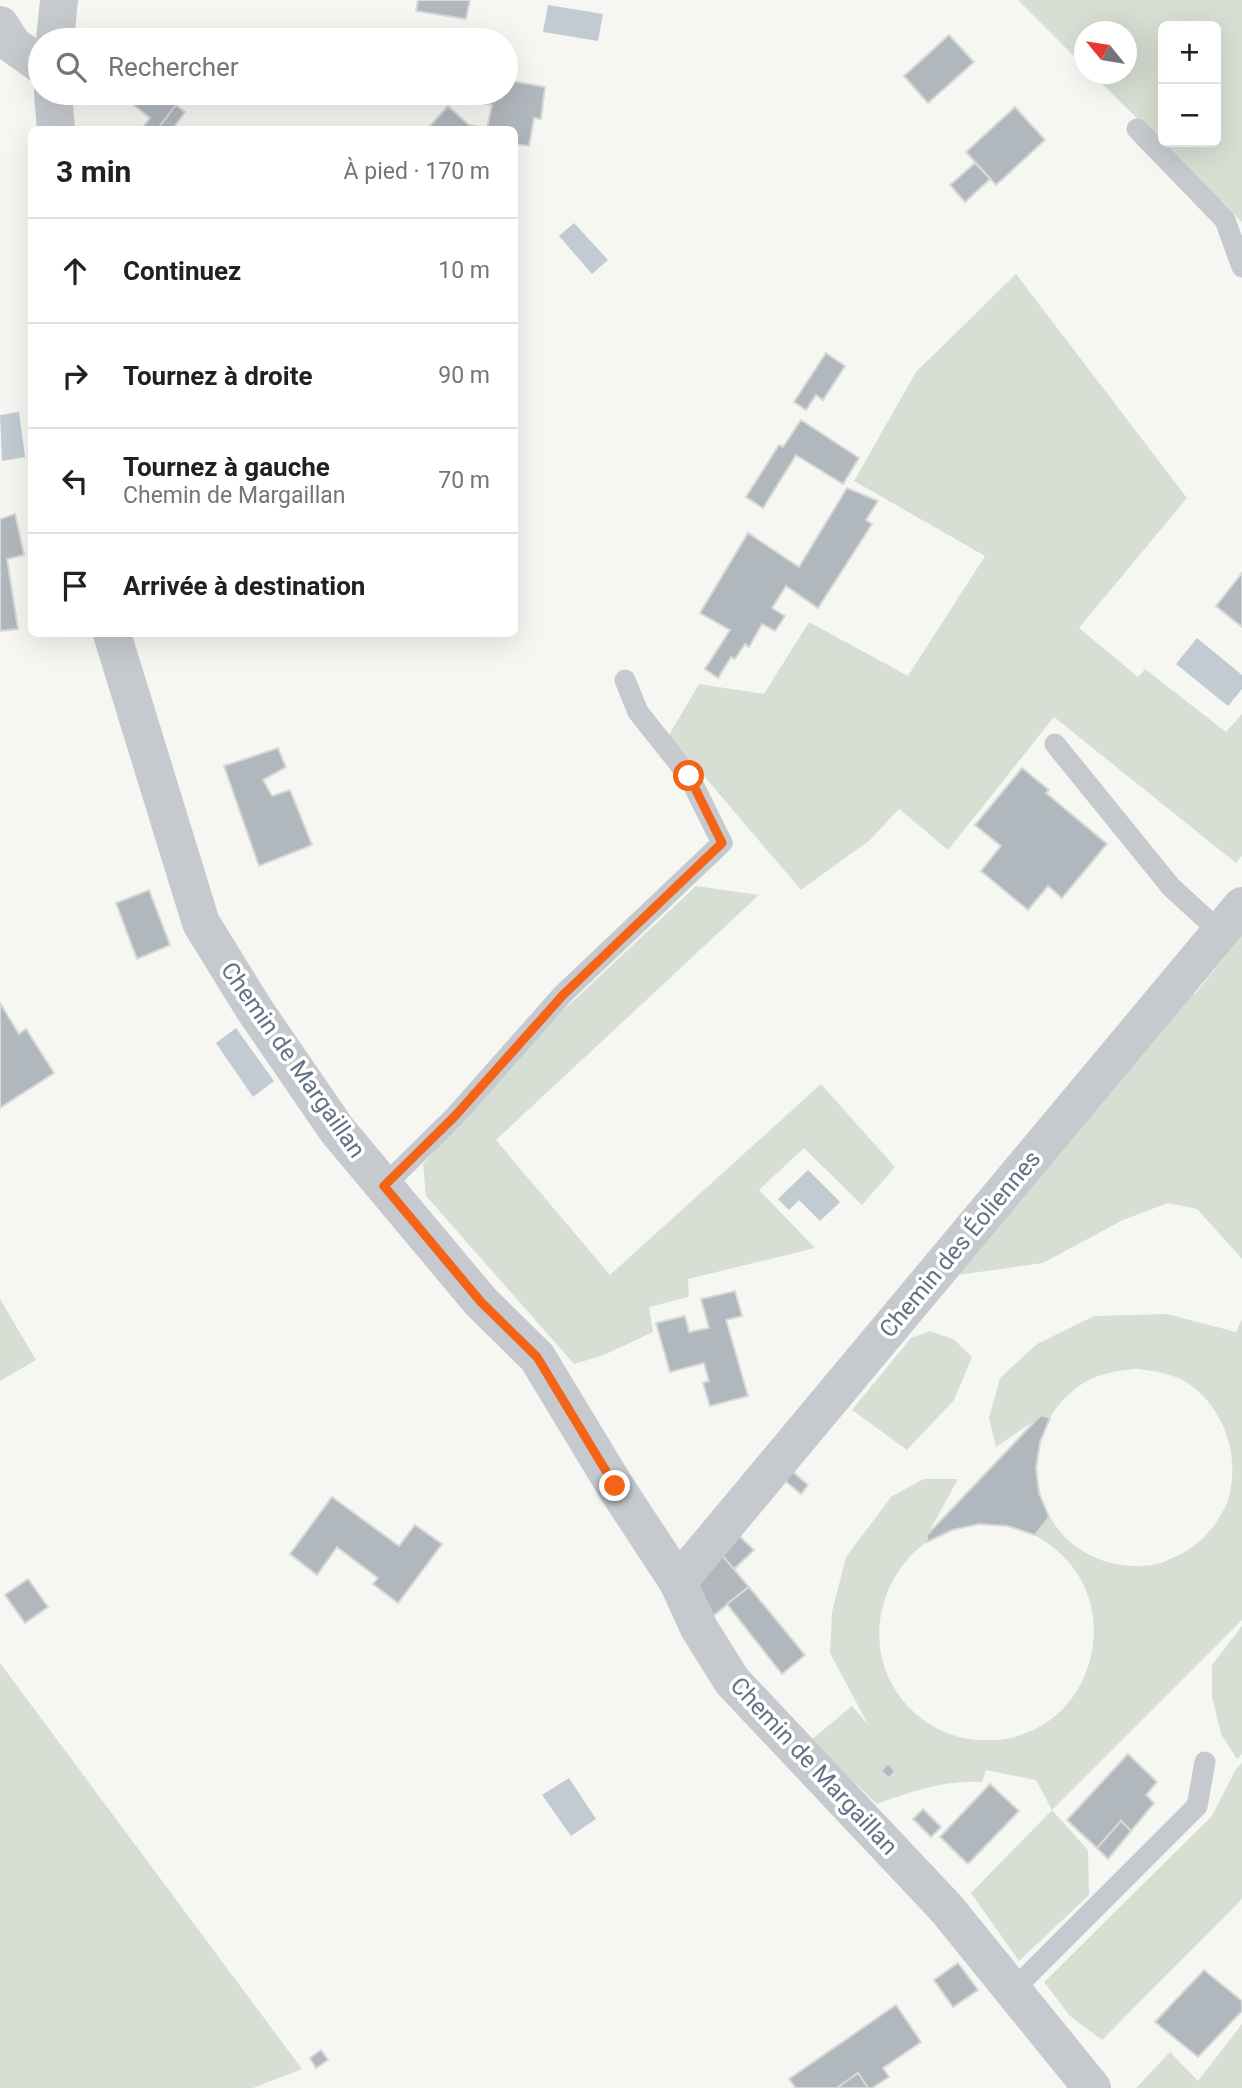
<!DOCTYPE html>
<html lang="fr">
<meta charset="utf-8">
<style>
body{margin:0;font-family:Roboto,sans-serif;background:#f2f2f2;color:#202124}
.controls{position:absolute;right:21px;top:21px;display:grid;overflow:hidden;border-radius:10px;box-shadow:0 7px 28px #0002}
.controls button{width:63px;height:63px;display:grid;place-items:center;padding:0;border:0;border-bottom:2px solid #e0e0e0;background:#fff;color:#202124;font:35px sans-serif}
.compass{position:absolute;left:1074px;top:21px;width:63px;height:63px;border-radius:50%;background:#fff;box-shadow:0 7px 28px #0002;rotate:300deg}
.stop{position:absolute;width:21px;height:21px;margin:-16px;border:5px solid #f46316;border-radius:50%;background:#fff}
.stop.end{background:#f46316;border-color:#fff;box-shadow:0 2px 7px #0008}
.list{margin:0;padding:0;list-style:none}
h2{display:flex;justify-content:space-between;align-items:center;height:91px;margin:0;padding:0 28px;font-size:30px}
h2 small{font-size:23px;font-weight:400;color:#757577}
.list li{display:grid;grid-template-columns:46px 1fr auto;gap:21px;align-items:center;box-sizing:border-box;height:105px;padding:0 28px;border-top:2px solid #e0e0e0}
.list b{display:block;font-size:26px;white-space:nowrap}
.list p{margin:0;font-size:23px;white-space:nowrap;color:#757577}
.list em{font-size:23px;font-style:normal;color:#757577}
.icon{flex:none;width:38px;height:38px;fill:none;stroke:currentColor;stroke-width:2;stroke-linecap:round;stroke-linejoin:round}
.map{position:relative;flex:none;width:1242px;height:2088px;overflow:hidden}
.search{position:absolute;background:#fff;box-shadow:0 7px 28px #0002;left:28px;top:28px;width:490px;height:77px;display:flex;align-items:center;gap:18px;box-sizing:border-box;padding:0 24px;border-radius:38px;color:#757577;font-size:26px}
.panel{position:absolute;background:#fff;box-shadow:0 7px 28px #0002;left:28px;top:126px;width:490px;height:511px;border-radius:10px}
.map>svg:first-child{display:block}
.green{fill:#d7dfd4;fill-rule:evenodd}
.water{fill:#c2cbd2}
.building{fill:#b0b7bd;stroke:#d8d8d6;stroke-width:2}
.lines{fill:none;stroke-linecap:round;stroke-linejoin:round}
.service{stroke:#c6c9cd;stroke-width:21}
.minor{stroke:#c6c9cd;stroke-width:38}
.route{stroke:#f46316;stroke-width:9}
.labels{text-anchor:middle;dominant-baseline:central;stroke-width:7;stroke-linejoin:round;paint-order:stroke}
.street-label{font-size:24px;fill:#637387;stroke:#fff}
</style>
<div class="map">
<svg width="1242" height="2088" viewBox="0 0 1242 2088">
<rect width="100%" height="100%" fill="#f6f7f3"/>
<g class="green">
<path d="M1018,0h224v222l-150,-148h34v-42h-42v34zM1163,26h53v116h-53z"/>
<path d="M1016,274l171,224 -108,130 59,49 7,-8 81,63 16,-18v142l-6,7 -182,-146 -106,133 -49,-41 -29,31 -69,50 -132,-155 30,-51 65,10 45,-72 99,54 77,-120 -131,-75 62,-109z"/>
<path d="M696,886l63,9 -263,245 114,135 211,-191 74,83 -33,38 -58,-57 -45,42 56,58 -127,31 1,18 -40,10 4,25 -49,23 -30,9 -148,-168 -3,-32 118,-133z"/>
<path d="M1242,935v324l-45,-50 -29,-6 -45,17 -80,43 -85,12 234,-284 3,3z"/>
<path d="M0,1299l36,61 -36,21z"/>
<path d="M1167,1314l69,18 6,-13v301l-190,190 36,40 1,45 -70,66 -48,-68 81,-83 -16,-30 -50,-10 -4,12c-38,-2 -70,9 -105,22l-67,-63 42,-35 17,20 -39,-73 2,-41 14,-55 46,-61 32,-17h34l-29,53 108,-113 -41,28 -7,-29 11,-40 37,-34 57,-28zM1136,1369c17,2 35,4 50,13 39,25 56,77 41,121 -12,27 -31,46 -59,57 -14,7 -31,7 -46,5 -93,-13 -116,-134 -37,-183 15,-9 33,-11 51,-13zM979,1524c20,1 40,2 57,12 103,56 59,212 -58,204 -29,-2 -55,-16 -74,-38 -41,-48 -29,-121 21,-159 16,-11 35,-15 54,-19z"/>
<path d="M930,1331l23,8 19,18 -18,43 -47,50 -55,-40 59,-72z"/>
<path d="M1242,1626v128l-5,5 -16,-25 -9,-38v-31z"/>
<path d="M0,1663l302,406 -49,19h-253z"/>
<path d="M1242,1763v136l-140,141 -32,-24 -26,-34 168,-166 24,-47z"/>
<path d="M1242,2024v64h-106l34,-36 28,29z"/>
</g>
<g class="water">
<path d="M548,5l55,9 -5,27 -55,-9z"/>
<path d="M574,223l34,37 -16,14 -33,-38z"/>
<path d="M19,412l6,45 -23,4 -2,-46z"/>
<path d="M1197,638l45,37v14l-14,17 -52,-42z"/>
<path d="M236,1028l38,53 -21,16 -37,-54z"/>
<path d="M808,1170l32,32 -20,19 -21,-21 -10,10 -11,-11z"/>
<path d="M569,1778l27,41 -25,17 -29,-41z"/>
</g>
<g class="building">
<path d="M418,0h52l-4,19 -50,-8z"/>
<path d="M949,35l25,27 -46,41 -24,-27z"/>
<path d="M506,80l39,7 -4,32 -7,-1 -5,28 -15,-2v-14h-81l-3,-4 18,-20 21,19 18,3 5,-23 -13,-2 1,-10h26z"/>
<path d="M118,93h67l-28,37h-16l9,-12z"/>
<path d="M176,105l9,7 -13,18h-15z"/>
<path d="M1015,107l30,33 -49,45 -30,-33z"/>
<path d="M975,163l15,16 -25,23 -15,-17z"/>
<path d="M826,353l19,13 -22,34 -7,-5 -10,15 -12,-8z"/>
<path d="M801,420l58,38 -16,26 -47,-29 -33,53 -17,-11 33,-52 4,2z"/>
<path d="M847,488l31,13 -12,19 6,4 -54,84 -32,-22 -14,22 13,8 -10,15 -13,-7 -13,23 -4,-3 -10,15 -4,-2 -13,21 -13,-9 25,-39 -30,-17 48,-80 51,34z"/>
<path d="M15,514l9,41 -17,4 11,70 -18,2v-112z"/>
<path d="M1242,573v54l-26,-21z"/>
<path d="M278,748l8,19 -23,13 9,16 18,-6 22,55 -53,21 -35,-100z"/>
<path d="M1022,768l27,22 -3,3 61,51 -45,54 -14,-12 -20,24 -47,-39 20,-25 -26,-21z"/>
<path d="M149,890l21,55 -33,14 -21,-56z"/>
<path d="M0,1003l19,31 7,-5 28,44 -54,35z"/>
<path d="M735,1291l7,25 -16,4 22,76 -38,10 -7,-23 6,-2 -5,-18 -34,9 -14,-49 29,-7 4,16 20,-4 -8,-29z"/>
<path d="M1041,1415l9,3 -10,24 -4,26 3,25 10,24 -14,18 -27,-9 -29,-2 -27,6 -25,12v-7z"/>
<path d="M792,1471l16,14 -7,9 -17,-14z"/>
<path d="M332,1497l67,49 16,-21 27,19 -44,59 -25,-19 5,-6 -41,-31 -20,28 -27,-21z"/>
<path d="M738,1535l16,15 -20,19 -13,-15z"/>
<path d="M721,1554l28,33 -36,29 -19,-30z"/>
<path d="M28,1579l20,28 -23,16 -20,-28z"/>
<path d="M749,1587l56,68 -23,19 -55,-70z"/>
<path d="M1128,1754l29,28 -11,13 8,8 -23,28 -10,-10 -24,27 -30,-28z"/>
<path d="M888,1764l7,7 -6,7 -8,-7z"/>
<path d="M990,1784l29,27 -51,53 -28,-27z"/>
<path d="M923,1809l18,18 -10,10 -18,-18z"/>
<path d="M1121,1821l10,10 -23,28 -11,-11z"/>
<path d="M958,1963l20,27 -25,17 -19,-27z"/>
<path d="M1204,1970l38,31v10l-44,46 -43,-35z"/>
<path d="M896,2005l25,37 -38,26 6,9 -17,11h-4l-10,-15 -21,15h-41l-7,-9z"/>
<path d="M321,2050l7,10 -12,8 -6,-10z"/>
<path d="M858,2073l10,15h-31z"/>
</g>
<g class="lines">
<g class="service">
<path d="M1137,129l88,91 17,47"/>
<path d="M1055,744l116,143 49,45"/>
<path d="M384,1186l71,-70 108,-122 159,-151 -33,-67 -51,-64 -13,-32"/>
<path d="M1013,1990l184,-184 8,-44"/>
</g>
<g class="minor">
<path d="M0,25l13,20 27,19"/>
<path d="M55,40l4,-40"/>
<path d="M53,93l3,37"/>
<path d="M112,634l89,289 53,86 83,121 144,172 56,55 78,129 63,96 21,46 33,53 214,227 146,180"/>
<path d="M678,1582l564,-676"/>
</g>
</g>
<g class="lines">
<path class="route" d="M615,1486l-78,-129 -56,-55 -97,-116 71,-70 108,-121 159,-152 -33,-67"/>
</g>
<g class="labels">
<g class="street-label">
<text transform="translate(293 1060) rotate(55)">Chemin de Margaillan</text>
<text transform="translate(960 1244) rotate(-50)">Chemin des Éoliennes</text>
<text transform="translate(814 1766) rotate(47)">Chemin de Margaillan</text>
</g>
</g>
</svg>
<div class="controls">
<button>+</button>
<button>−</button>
</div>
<svg class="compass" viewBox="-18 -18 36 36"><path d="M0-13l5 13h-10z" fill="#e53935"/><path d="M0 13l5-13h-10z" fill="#757577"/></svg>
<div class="stop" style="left:689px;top:776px"></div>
<div class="stop end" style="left:615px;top:1486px"></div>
<div class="search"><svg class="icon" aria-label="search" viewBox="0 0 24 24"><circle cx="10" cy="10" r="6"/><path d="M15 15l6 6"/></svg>Rechercher</div>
<section class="panel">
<h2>3 min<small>À pied · 170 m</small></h2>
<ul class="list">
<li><svg class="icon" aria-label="ahead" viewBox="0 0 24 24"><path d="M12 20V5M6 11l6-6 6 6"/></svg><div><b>Continuez</b></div><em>10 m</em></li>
<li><svg class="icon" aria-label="right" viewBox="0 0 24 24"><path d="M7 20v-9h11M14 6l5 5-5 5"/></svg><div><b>Tournez à droite</b></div><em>90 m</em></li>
<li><svg class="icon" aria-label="left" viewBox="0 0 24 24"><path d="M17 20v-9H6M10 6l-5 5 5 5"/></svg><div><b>Tournez à gauche</b><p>Chemin de Margaillan</p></div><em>70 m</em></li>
<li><svg class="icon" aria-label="arrive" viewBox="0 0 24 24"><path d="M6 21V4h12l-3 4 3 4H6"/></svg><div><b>Arrivée à destination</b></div></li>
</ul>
</section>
</div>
